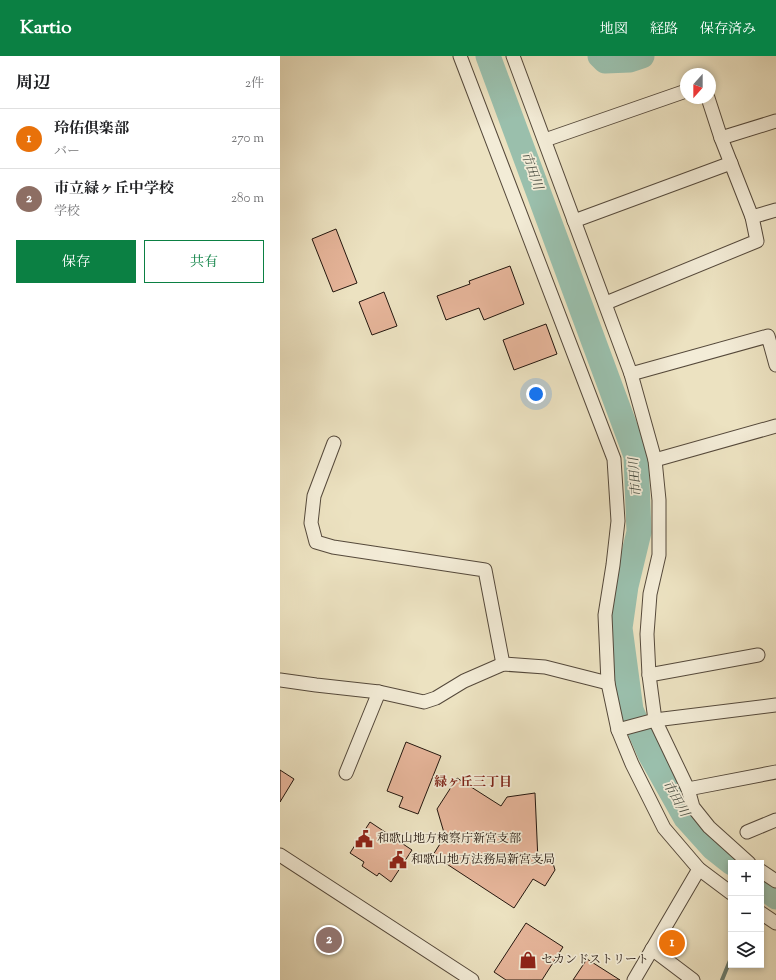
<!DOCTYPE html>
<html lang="ja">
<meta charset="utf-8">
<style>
body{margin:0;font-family:"Sorts Mill Goudy","Noto Serif JP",serif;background:#f6f6f6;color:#202124}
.controls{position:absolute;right:12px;bottom:12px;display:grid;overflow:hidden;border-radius:0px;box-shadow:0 2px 6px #0003}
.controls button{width:36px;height:36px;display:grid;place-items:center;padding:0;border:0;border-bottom:1px solid #e0e0e0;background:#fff;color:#202124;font:20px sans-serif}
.compass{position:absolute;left:400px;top:12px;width:36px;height:36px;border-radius:50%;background:#fff;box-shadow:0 2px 6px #0003;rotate:201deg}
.you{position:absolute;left:256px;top:338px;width:14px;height:14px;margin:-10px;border:3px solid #fff;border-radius:50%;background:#1a73e8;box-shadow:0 0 0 6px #1a73e833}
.badge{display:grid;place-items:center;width:26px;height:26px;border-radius:50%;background:#0b8043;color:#fff;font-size:13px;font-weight:700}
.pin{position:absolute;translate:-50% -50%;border:2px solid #fff;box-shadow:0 1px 4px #0006}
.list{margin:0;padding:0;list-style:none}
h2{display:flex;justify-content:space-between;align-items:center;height:52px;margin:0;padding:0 16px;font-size:17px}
h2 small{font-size:13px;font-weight:400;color:#757577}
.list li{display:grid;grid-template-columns:26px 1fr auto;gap:12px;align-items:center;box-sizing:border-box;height:60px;padding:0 16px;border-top:1px solid #e0e0e0}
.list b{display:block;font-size:15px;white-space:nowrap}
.list p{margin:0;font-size:13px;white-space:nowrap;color:#757577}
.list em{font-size:13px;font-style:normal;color:#757577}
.actions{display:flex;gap:8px;padding:12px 16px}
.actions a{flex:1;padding:9px 0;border:1px solid #0b8043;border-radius:0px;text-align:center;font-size:14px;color:#0b8043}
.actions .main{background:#0b8043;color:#fff}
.icon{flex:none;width:22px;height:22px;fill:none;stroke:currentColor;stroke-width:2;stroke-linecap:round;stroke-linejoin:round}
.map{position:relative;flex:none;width:496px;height:924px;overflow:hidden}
header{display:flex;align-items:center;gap:24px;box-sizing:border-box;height:56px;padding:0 20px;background:#0b8043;color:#fff}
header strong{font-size:19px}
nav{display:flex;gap:22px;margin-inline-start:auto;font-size:14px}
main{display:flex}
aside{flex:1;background:#fff}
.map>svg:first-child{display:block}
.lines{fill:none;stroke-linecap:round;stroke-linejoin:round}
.stream{stroke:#6a7b6d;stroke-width:4}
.river{stroke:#9abfac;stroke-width:25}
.building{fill:#e6b59a;stroke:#23160e}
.minor-casing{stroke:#55493b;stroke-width:15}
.minor{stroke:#f3ecd7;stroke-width:13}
.labels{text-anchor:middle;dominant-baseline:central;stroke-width:3.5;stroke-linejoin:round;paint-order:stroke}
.poi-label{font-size:12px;fill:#23160e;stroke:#f3ecd7;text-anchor:start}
.water-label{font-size:13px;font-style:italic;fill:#4d5145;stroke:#f3ecd7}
.neighbourhood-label{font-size:13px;font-weight:bold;fill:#7a1f14;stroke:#f3ecd7}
</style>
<header>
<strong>Kartio</strong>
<nav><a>地図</a><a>経路</a><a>保存済み</a></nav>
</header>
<main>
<aside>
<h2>周辺<small>2件</small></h2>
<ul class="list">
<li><span class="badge" style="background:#e8710a">1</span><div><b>玲佑倶楽部</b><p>バー</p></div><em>270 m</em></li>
<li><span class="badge" style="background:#8d6e63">2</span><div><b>市立緑ヶ丘中学校</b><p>学校</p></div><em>280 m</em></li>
</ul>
<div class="actions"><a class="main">保存</a><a>共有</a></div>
</aside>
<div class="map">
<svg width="496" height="924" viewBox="0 0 496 924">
<rect width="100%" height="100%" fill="#ece2c1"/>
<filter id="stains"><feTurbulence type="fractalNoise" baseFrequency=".005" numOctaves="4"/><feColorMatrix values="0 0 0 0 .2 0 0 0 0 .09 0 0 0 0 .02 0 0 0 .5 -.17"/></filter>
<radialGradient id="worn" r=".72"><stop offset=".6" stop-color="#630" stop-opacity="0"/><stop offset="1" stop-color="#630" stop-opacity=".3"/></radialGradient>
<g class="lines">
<path class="stream" d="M442,924l9,-22"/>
<g class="river">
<path d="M208,0l148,400 3,76 -13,54 -6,42 11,82 19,44 36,64 27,30 19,15"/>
<path d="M320,0l5,5 25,-1 12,-4"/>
<path d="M481,829l15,12"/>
</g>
</g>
<g class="building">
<path d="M56,173l21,54 -24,9 -21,-53z"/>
<path d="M230,210l14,38 -40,16 -5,-12 -33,12 -9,-24 33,-12 -1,-3z"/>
<path d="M104,236l13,34 -25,9 -13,-33z"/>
<path d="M266,268l11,30 -43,16 -11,-30z"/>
<path d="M126,686l35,14 -23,58 -19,-7 4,-10 -16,-6z"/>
<path d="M0,714l14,9 -14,23z"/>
<path d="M177,722l44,28 6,-9 28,-4 3,68 14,-1 3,10 -10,16 -12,-7 -19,29 -81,-53 12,-19 -8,-27z"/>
<path d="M90,766l42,28 -21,32 -12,-9 -2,3 -15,-10 2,-4 -14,-9z"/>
<path d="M246,867l37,24 -21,33h-36l-12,-8z"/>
<path d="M307,903l33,21h-47z"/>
</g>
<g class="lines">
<g class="minor-casing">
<g id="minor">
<path d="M180,0l154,403 4,62 -5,44 -8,50 3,68 10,47 14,34 32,64 35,41 32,24"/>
<path d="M233,0l118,318 24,86 4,40v55l-9,39 -3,40 2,41 6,45 33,69 5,18 16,20 40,36"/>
<path d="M441,82l55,-17"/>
<path d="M265,84l141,-49"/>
<path d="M472,161l24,-7"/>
<path d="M294,165l157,-58"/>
<path d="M326,247l151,-62 -5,-24 -31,-79 -13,-40"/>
<path d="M351,318l137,-38 8,29"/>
<path d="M54,387l-20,53 -3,27 5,19 17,5 152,23 18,94"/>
<path d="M375,404l121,-34"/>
<path d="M369,619l109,-20"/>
<path d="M0,624l36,5 63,7 45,10 12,-4 28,-17 39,-17 42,3 63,16"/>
<path d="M338,674l37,-10 121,-15"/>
<path d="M66,717l33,-81"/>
<path d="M408,733l88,-17"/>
<path d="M467,776l29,-12"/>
<path d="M0,799l192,125"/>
<path d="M481,815l15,10"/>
<path d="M481,857l15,10"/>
<path d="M372,893l41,31"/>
<path d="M354,924l65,-111"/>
</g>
</g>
<use href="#minor" class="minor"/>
</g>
<defs>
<g id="civic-bare" transform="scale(1.38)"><path d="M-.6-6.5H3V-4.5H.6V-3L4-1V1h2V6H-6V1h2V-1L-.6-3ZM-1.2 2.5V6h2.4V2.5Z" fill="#8f2418" stroke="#f3ecd7" stroke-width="2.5" paint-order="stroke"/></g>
<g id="shop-bare" transform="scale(1.38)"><path d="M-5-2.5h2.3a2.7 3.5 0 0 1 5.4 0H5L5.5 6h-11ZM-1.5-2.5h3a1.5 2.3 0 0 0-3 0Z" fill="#8f2418" stroke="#f3ecd7" stroke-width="2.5" paint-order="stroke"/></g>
</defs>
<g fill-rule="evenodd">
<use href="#civic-bare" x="84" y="783"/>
<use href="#civic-bare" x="118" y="804"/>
<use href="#shop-bare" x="248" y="904"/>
</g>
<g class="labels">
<g class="poi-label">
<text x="97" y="783">和歌山地方検察庁新宮支部</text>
<text x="131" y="804">和歌山地方法務局新宮支局</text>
<text x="261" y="904">セカンドストリート</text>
</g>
<g class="water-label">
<text transform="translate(251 115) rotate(70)">市田川</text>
<text transform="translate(356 421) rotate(-95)">市田川</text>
<text transform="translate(395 743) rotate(60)">市田川</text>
</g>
<g class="neighbourhood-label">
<text x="193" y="727">緑ヶ丘三丁目</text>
</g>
</g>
<rect width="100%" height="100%" filter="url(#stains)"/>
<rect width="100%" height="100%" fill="url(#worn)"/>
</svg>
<div class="controls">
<button>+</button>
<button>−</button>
<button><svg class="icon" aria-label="layers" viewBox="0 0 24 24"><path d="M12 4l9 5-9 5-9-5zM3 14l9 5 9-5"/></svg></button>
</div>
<svg class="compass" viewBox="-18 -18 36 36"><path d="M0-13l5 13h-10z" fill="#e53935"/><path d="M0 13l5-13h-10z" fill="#757577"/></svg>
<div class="you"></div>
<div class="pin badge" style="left:392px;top:887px;background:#e8710a">1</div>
<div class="pin badge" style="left:49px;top:884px;background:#8d6e63">2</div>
</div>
</main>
